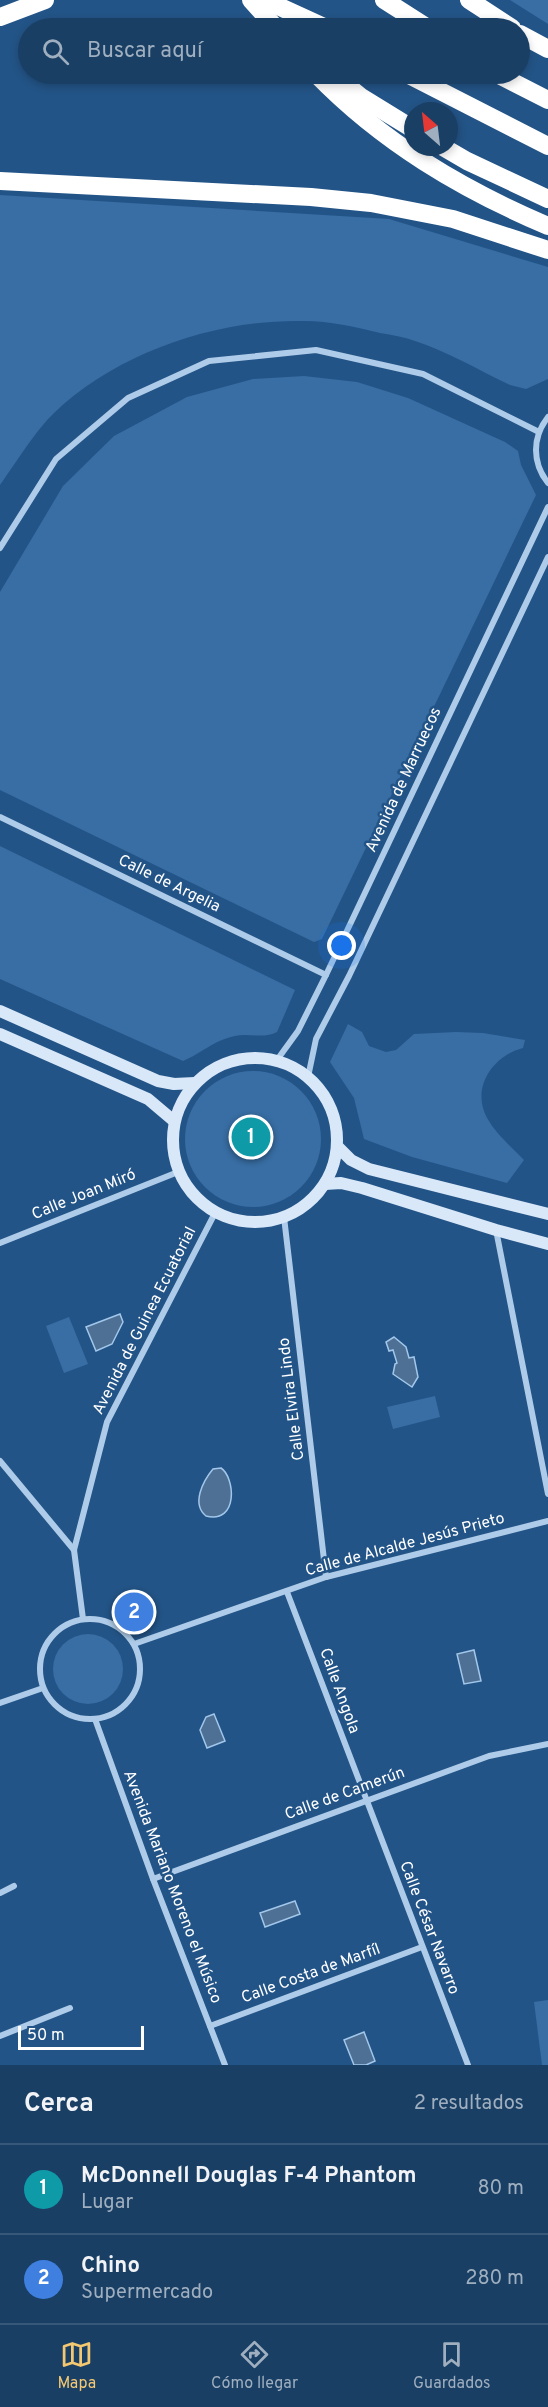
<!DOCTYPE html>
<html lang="es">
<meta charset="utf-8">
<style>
body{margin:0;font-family:Overpass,sans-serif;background:#23466b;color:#f1f3f6}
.compass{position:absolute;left:404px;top:102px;width:54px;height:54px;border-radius:50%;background:#1a3f65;box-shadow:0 3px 9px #0003;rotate:332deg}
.scale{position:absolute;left:18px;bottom:15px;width:126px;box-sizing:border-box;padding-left:6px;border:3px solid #fff;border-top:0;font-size:16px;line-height:21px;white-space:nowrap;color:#fff;-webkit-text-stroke:4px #235487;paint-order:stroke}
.you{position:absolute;left:342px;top:946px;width:21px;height:21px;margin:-15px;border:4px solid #fff;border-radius:50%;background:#1a73e8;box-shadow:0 0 0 9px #1a73e833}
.badge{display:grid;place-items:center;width:39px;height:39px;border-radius:50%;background:#f4c871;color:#fff;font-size:20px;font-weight:700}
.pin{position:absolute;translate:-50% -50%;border:3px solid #fff;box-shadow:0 2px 6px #0006}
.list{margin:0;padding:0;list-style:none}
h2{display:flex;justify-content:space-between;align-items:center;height:78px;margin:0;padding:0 24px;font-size:26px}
h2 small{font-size:20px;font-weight:400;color:#9fafbf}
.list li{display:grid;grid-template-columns:39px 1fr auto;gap:18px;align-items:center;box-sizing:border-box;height:90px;padding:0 24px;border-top:2px solid #385879}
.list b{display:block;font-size:22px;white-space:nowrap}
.list p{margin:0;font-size:20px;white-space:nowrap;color:#9fafbf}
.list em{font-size:20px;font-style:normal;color:#9fafbf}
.icon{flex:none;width:33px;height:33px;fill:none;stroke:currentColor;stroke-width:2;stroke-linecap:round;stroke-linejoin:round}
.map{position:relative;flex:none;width:548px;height:2065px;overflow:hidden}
.search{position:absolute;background:#1a3f65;box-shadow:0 3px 9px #0003;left:18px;right:18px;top:18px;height:66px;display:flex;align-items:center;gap:15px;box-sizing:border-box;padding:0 21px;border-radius:33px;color:#9fafbf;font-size:22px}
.sheet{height:258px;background:#1a3f65}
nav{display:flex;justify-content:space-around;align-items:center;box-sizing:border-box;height:84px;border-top:2px solid #385879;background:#1a3f65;font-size:16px;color:#9fafbf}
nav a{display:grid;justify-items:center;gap:3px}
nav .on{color:#f4c871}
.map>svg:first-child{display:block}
.green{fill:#386ea4}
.water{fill:#4e7094;stroke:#a2c7ea;stroke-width:1.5}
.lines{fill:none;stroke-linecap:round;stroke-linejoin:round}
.street{stroke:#aecce9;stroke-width:6}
.secondary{stroke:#d9e8f8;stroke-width:12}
.highway{stroke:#fff;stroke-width:18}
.labels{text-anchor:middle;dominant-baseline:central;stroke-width:5;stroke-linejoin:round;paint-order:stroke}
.street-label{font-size:16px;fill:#fff;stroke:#235487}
</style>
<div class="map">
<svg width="548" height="2065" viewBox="0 0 548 2065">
<rect width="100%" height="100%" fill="#235487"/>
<g class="green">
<path d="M510,0h38v24z"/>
<path d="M0,195l389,24 159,48v112l-22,10 -16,-4c-30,-14 -63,-34 -95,-44 -11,-4 -23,-6 -35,-8 -25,-6 -50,-12 -76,-12 -87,-2 -186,31 -250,92 -18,17 -39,51 -54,72z"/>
<path d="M304,376l53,6 51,16 97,44 13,9 3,14 15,30 -214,444 -8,3 -314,-152v-198l63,-106 51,-50 73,-39 66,-18z"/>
<path d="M0,846l295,144 -18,42c-12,7 -29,1 -42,4 -23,5 -34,18 -52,25l-183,-82z"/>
<path d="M348,1024l14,8 7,14 17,6 10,-2 18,-16 42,-2 27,1 42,7 -2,8c-31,8 -54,42 -34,73 8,14 24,27 35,39l-17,23 -95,-26 -48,-18 -10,-41 -24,-36z"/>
<circle cx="253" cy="1139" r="68"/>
<path d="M69,1317l19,47 -24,9 -18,-47z"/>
<path d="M435,1396l5,21 -47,12 -6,-22z"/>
<circle cx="88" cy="1669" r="35"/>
<path d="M548,2000v65h-6l-8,-63z"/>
</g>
<g class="water">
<path d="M120,1314l3,8 -11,22 -16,7 -10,-24z"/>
<path d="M394,1337l12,10 3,11 5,-1 4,20 -6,10 -19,-13 2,-10 2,-1 -4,-13 -4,1 -3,-9z"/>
<path d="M221,1468c14,9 18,56 -15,48 -15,-12 -3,-35 7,-47z"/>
<path d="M474,1650l7,31 -17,3 -7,-30z"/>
<path d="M214,1714l11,27 -18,7 -7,-18 6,-13z"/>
<path d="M295,1901l5,13 -35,13 -5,-14z"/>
<path d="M364,2032l11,29 -9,4h-12l-10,-25z"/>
</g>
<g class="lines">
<g class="street">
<path d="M548,417c-16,20 -16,46 0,66"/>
<path d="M0,548l56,-89 72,-61 81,-37 107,-11 107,24 116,58"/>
<path d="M0,817l326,158"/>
<path d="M277,1060l21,-29 28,-56 222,-468"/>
<path d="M308,1077l8,-38 33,-63 199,-419"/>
<path d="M284,1217l42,360"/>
<path d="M496,1230l52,264"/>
<path d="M0,1243l178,-71"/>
<path d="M0,1461l74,89"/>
<path d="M287,1592l181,473"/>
<path d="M83,1619l-9,-69 33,-128 108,-209"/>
<circle cx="90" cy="1669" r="50"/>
<path d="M134,1644l192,-67 222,-56"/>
<path d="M0,1703l43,-15"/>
<path d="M95,1719l58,160 72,186"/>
<path d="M153,1879l336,-123 59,-12"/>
<path d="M0,1893l14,-7"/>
<path d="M210,2026l212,-79"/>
<path d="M0,2036l70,-28"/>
</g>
<g class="secondary">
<path d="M0,1011l158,70 16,3 21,-1"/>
<path d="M0,1034l148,65 26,22"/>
<circle cx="255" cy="1140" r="82"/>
<path d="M338,1147l13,13 18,9 179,45"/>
<path d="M325,1184l16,-1 21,5 134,42 52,14"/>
</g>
<g class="highway">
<path d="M251,0l25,28"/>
<path d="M265,0l61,28"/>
<path d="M384,0l44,28"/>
<path d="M469,0l43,28"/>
<path d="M0,17l45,-17"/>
<path d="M520,34l28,15"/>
<path d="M316,74c66,68 145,115 232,152"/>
<path d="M333,74l28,23 52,32"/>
<path d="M407,74l141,72"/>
<path d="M497,74l51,26"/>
<path d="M443,147l24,14 81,38"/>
<path d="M0,181l311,16 60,6 82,16 95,31"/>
</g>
</g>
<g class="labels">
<g class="street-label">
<text transform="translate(404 780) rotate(-65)">Avenida de Marruecos</text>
<text transform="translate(169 884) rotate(26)">Calle de Argelia</text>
<text transform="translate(84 1195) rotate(-22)">Calle Joan Miró</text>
<text transform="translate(145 1321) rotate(-63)">Avenida de Guinea Ecuatorial</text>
<text transform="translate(292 1399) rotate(-97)">Calle Elvira Lindo</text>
<text transform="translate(405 1545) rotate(-15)">Calle de Alcalde Jesús Prieto</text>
<text transform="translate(339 1691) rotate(70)">Calle Angola</text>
<text transform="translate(345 1794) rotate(-20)">Calle de Camerún</text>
<text transform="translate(172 1887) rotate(69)">Avenida Mariano Moreno el Músico</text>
<text transform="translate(429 1928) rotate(69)">Calle César Navarro</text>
<text transform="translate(311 1974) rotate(-20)">Calle Costa de Marfíl</text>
</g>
</g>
</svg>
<svg class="compass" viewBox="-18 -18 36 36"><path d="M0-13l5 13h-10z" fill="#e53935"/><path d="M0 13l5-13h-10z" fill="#9fafbf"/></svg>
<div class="scale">50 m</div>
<div class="you"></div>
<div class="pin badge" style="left:251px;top:1137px;background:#0f9aa8">1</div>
<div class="pin badge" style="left:134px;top:1612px;background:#3f7fe0">2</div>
<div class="search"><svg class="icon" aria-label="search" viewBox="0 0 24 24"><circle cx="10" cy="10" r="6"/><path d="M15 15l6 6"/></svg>Buscar aquí</div>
</div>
<section class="sheet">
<h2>Cerca<small>2 resultados</small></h2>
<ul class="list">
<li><span class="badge" style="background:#0f9aa8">1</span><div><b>McDonnell Douglas F-4 Phantom</b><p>Lugar</p></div><em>80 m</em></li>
<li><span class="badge" style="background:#3f7fe0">2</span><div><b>Chino</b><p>Supermercado</p></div><em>280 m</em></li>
</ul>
</section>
<nav>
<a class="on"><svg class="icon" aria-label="map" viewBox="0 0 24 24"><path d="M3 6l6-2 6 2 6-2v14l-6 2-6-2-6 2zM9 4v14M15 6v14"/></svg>Mapa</a>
<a><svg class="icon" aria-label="directions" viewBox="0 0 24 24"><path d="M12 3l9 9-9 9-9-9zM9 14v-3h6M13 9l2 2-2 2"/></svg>Cómo llegar</a>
<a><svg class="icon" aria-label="saved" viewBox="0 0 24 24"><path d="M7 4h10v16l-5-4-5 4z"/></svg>Guardados</a>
</nav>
